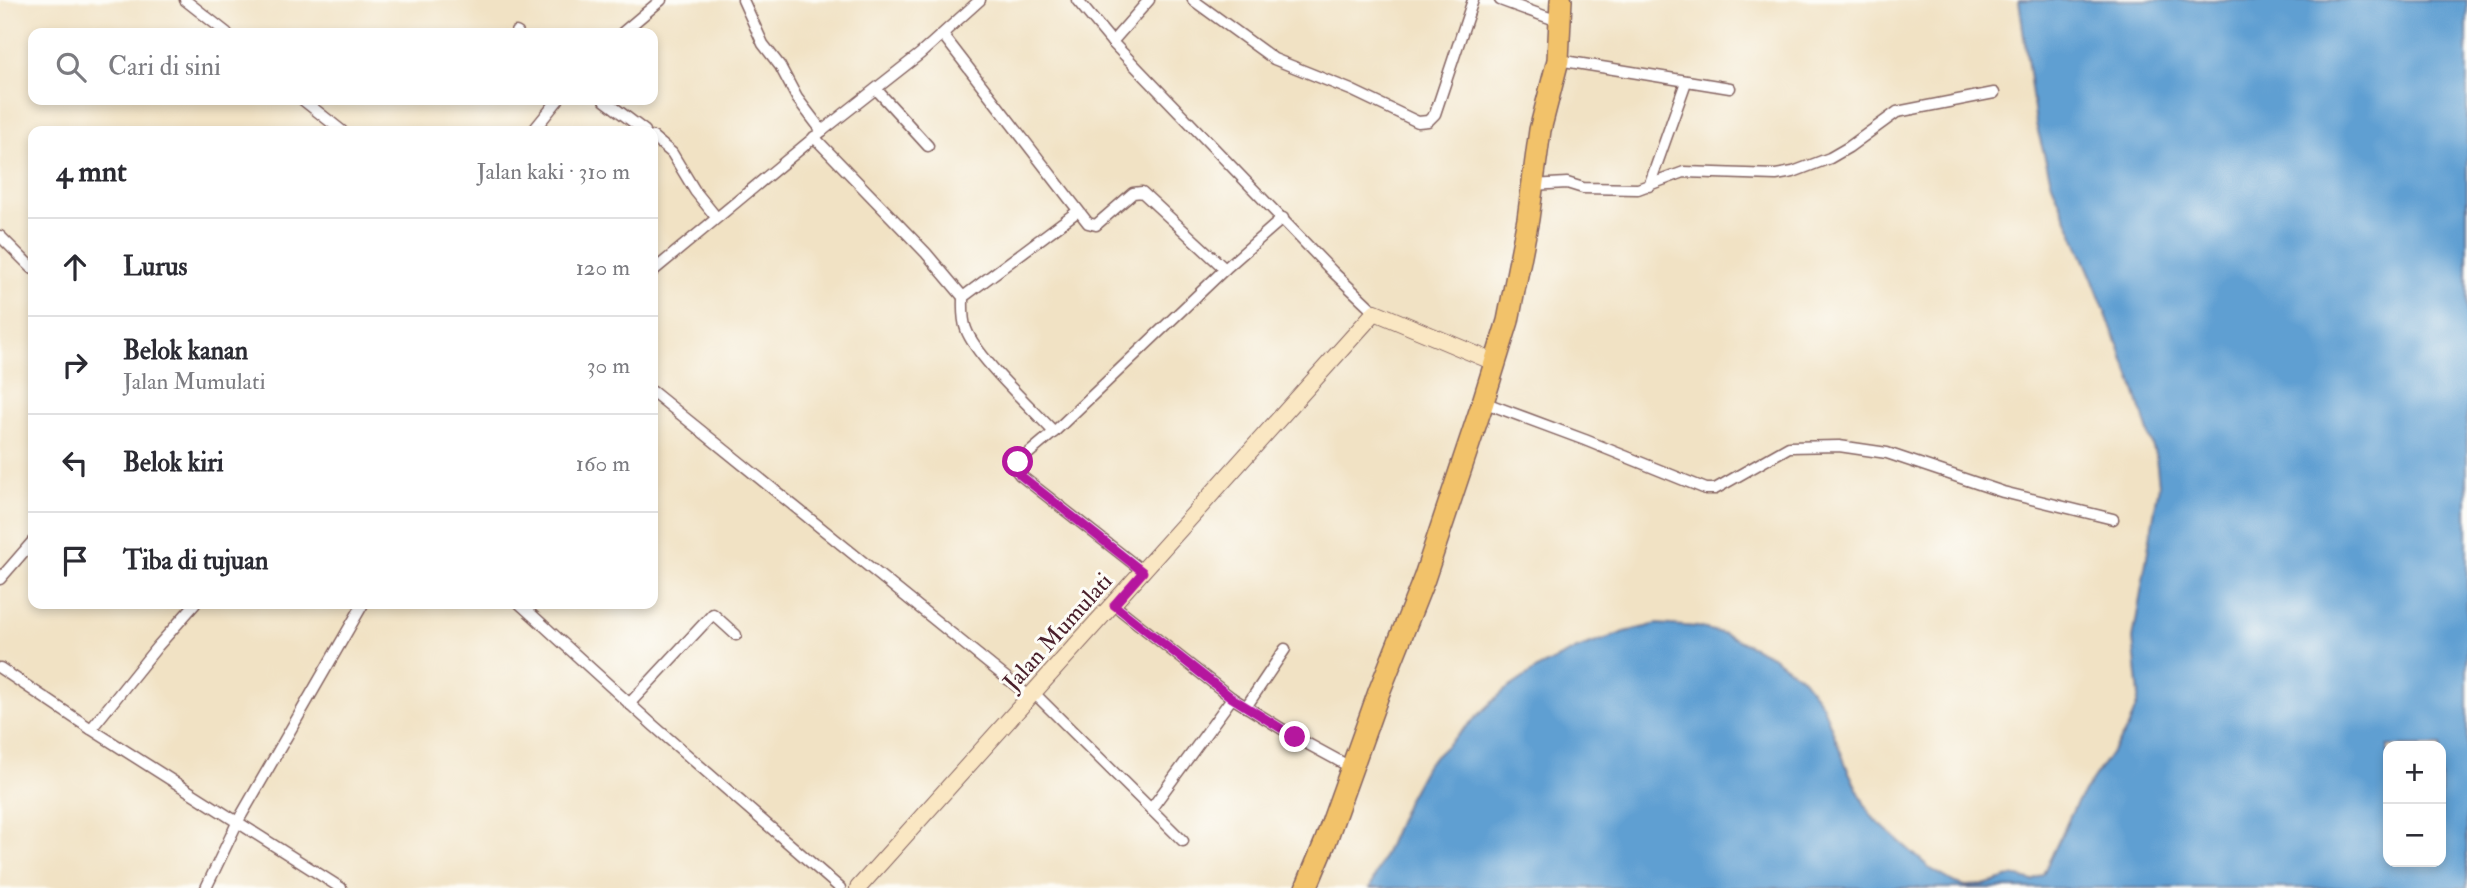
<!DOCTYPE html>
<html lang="id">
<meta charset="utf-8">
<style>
body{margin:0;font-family:"IM FELL Double Pica",serif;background:#f7f7f7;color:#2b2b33}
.controls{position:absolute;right:21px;bottom:21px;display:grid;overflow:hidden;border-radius:14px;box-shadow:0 4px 10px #0003}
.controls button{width:63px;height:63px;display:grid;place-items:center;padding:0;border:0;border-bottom:2px solid #e1e1e2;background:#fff;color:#2b2b33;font:35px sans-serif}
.stop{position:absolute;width:21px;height:21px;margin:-16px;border:5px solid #b5179e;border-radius:50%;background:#fff}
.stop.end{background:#b5179e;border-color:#fff;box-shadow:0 2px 7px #0008}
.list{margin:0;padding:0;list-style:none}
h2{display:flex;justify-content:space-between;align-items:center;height:91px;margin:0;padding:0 28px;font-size:30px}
h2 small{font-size:23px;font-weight:400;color:#7c7c81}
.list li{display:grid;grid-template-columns:46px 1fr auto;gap:21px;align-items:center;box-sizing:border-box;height:98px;padding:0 28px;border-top:2px solid #e1e1e2}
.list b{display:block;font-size:26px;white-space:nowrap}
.list p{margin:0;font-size:23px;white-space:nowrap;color:#7c7c81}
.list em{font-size:23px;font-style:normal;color:#7c7c81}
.icon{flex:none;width:38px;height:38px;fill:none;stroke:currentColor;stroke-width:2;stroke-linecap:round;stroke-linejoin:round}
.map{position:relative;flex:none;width:2467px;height:888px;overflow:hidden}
.search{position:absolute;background:#fff;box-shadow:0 4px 10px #0003;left:28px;top:28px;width:630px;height:77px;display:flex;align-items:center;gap:18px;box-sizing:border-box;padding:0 24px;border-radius:14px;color:#7c7c81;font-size:26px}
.panel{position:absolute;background:#fff;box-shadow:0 4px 10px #0003;left:28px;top:126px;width:630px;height:483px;border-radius:14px}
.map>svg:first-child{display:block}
.water{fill:#5f9fd2;stroke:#545f7e;stroke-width:2;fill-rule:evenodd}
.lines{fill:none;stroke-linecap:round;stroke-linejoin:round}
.street-casing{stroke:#846361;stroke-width:13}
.secondary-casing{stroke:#846361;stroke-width:18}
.highway-casing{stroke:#846361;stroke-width:24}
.street{stroke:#fff;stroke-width:10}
.secondary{stroke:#fae7c3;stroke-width:16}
.highway{stroke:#f2c26a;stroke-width:21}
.route{stroke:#b5179e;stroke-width:9}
.labels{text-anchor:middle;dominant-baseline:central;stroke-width:6;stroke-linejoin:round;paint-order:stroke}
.street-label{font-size:24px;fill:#4a1f2b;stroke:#fdfcf7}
</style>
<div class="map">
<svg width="2467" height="888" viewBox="0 0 2467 888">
<rect width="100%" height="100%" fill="#fdfcf7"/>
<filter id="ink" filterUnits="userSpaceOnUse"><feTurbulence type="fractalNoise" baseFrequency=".0143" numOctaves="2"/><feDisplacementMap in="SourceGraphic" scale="14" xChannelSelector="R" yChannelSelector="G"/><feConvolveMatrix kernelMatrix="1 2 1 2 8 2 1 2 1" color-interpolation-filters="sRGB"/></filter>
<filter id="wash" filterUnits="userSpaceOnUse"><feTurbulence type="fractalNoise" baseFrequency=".00686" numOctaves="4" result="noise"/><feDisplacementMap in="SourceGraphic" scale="28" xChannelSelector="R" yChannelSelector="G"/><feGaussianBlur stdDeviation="1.57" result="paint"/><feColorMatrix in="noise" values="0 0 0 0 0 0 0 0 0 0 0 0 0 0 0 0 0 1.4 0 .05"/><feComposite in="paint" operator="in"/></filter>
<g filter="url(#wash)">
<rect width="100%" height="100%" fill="#f1e2c4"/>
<path class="water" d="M2019,0h448v888h-1097l37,-87 20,-37 77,-73 36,-24 37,-18 48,-17 32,-8 41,3 27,7 47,22 31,23 19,25 26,66 19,39 8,11 56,49 24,14 11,3 17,-1 31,-9 19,5 10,-7 33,-70 52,-76 9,-24 2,-10 -6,-55 26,-154 -3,-27 -23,-74 -41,-106 -40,-94 -16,-60zM2388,746h53v116h-53z"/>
</g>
<g filter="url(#ink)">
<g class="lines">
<g class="street-casing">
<g id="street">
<path d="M185,0l42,33"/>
<path d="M743,0l20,44 17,22 17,32 25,33"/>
<path d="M1077,0l35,42 221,230 42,40"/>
<path d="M1193,0l81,59 77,31 67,32 10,-1 7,-7 38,-114"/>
<path d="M1500,0l58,21"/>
<path d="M516,32l2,1"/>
<path d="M622,33l39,-33"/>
<path d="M943,35l145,188 8,2 37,-32 9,-1 83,77"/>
<path d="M1112,42l37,-42"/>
<path d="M1558,60l172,28"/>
<path d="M876,89l52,57"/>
<path d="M303,100l39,31"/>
<path d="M604,100l41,31"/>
<path d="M533,131l25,-31"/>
<path d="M653,137l19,16 23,38 21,26"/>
<path d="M814,137l112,116 37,44 115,-86"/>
<path d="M1532,185l35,-2 16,5 55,1 46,-17 92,3 17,-3 37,-14 19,-11 48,-35 97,-19"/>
<path d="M1649,186l37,-104"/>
<path d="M0,236l33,33"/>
<path d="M653,271l169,-140 98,-77 60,-54"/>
<path d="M963,297c0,10 -1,22 3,32 10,28 66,79 88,103"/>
<path d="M653,392l377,305"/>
<path d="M1483,402l102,38 121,49h9l74,-42 50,-1 48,7 116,39 110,27"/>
<path d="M1144,572l-124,-97 -4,-5v-6l38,-32 171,-163 58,-51"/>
<path d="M0,579l33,-38"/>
<path d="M520,604l134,122 186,162"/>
<path d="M1114,605l118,93 63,39 57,31"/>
<path d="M0,668l91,61 250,159"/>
<path d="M1034,693l149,148"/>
<path d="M629,704l84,-90 23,21"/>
<path d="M1246,707l39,-58"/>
<path d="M91,729l66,-82 38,-43"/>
<path d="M1151,809l81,-111"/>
<path d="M206,888l32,-67 125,-217"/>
</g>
</g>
<g class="secondary-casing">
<path id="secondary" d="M858,888l517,-576 119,50"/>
</g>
<g class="highway-casing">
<path id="highway" d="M1306,888l19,-45 54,-151 45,-113 59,-177 25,-81 20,-102 12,-89 18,-70 3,-60"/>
</g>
<use href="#street" class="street"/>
<use href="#secondary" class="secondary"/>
<use href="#highway" class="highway"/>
</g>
</g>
<g class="lines" filter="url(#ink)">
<path class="route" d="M1018,462l-3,5 5,8 123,97 -29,33 118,93 63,39"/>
</g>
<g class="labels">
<g class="street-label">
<text transform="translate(1058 632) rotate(-48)">Jalan Mumulati</text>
</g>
</g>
</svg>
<div class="controls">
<button>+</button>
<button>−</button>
</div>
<div class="stop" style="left:1018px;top:462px"></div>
<div class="stop end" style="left:1295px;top:737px"></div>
<div class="search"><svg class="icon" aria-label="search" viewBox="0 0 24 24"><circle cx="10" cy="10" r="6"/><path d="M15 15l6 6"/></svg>Cari di sini</div>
<section class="panel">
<h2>4 mnt<small>Jalan kaki · 310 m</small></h2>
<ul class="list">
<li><svg class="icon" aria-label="ahead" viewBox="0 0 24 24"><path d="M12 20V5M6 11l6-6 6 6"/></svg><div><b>Lurus</b></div><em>120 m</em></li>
<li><svg class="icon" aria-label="right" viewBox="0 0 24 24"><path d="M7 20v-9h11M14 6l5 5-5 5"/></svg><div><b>Belok kanan</b><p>Jalan Mumulati</p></div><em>30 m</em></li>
<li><svg class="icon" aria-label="left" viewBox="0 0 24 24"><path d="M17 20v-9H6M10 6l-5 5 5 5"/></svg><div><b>Belok kiri</b></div><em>160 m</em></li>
<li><svg class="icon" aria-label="arrive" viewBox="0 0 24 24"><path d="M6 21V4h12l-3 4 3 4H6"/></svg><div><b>Tiba di tujuan</b></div></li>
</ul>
</section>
</div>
